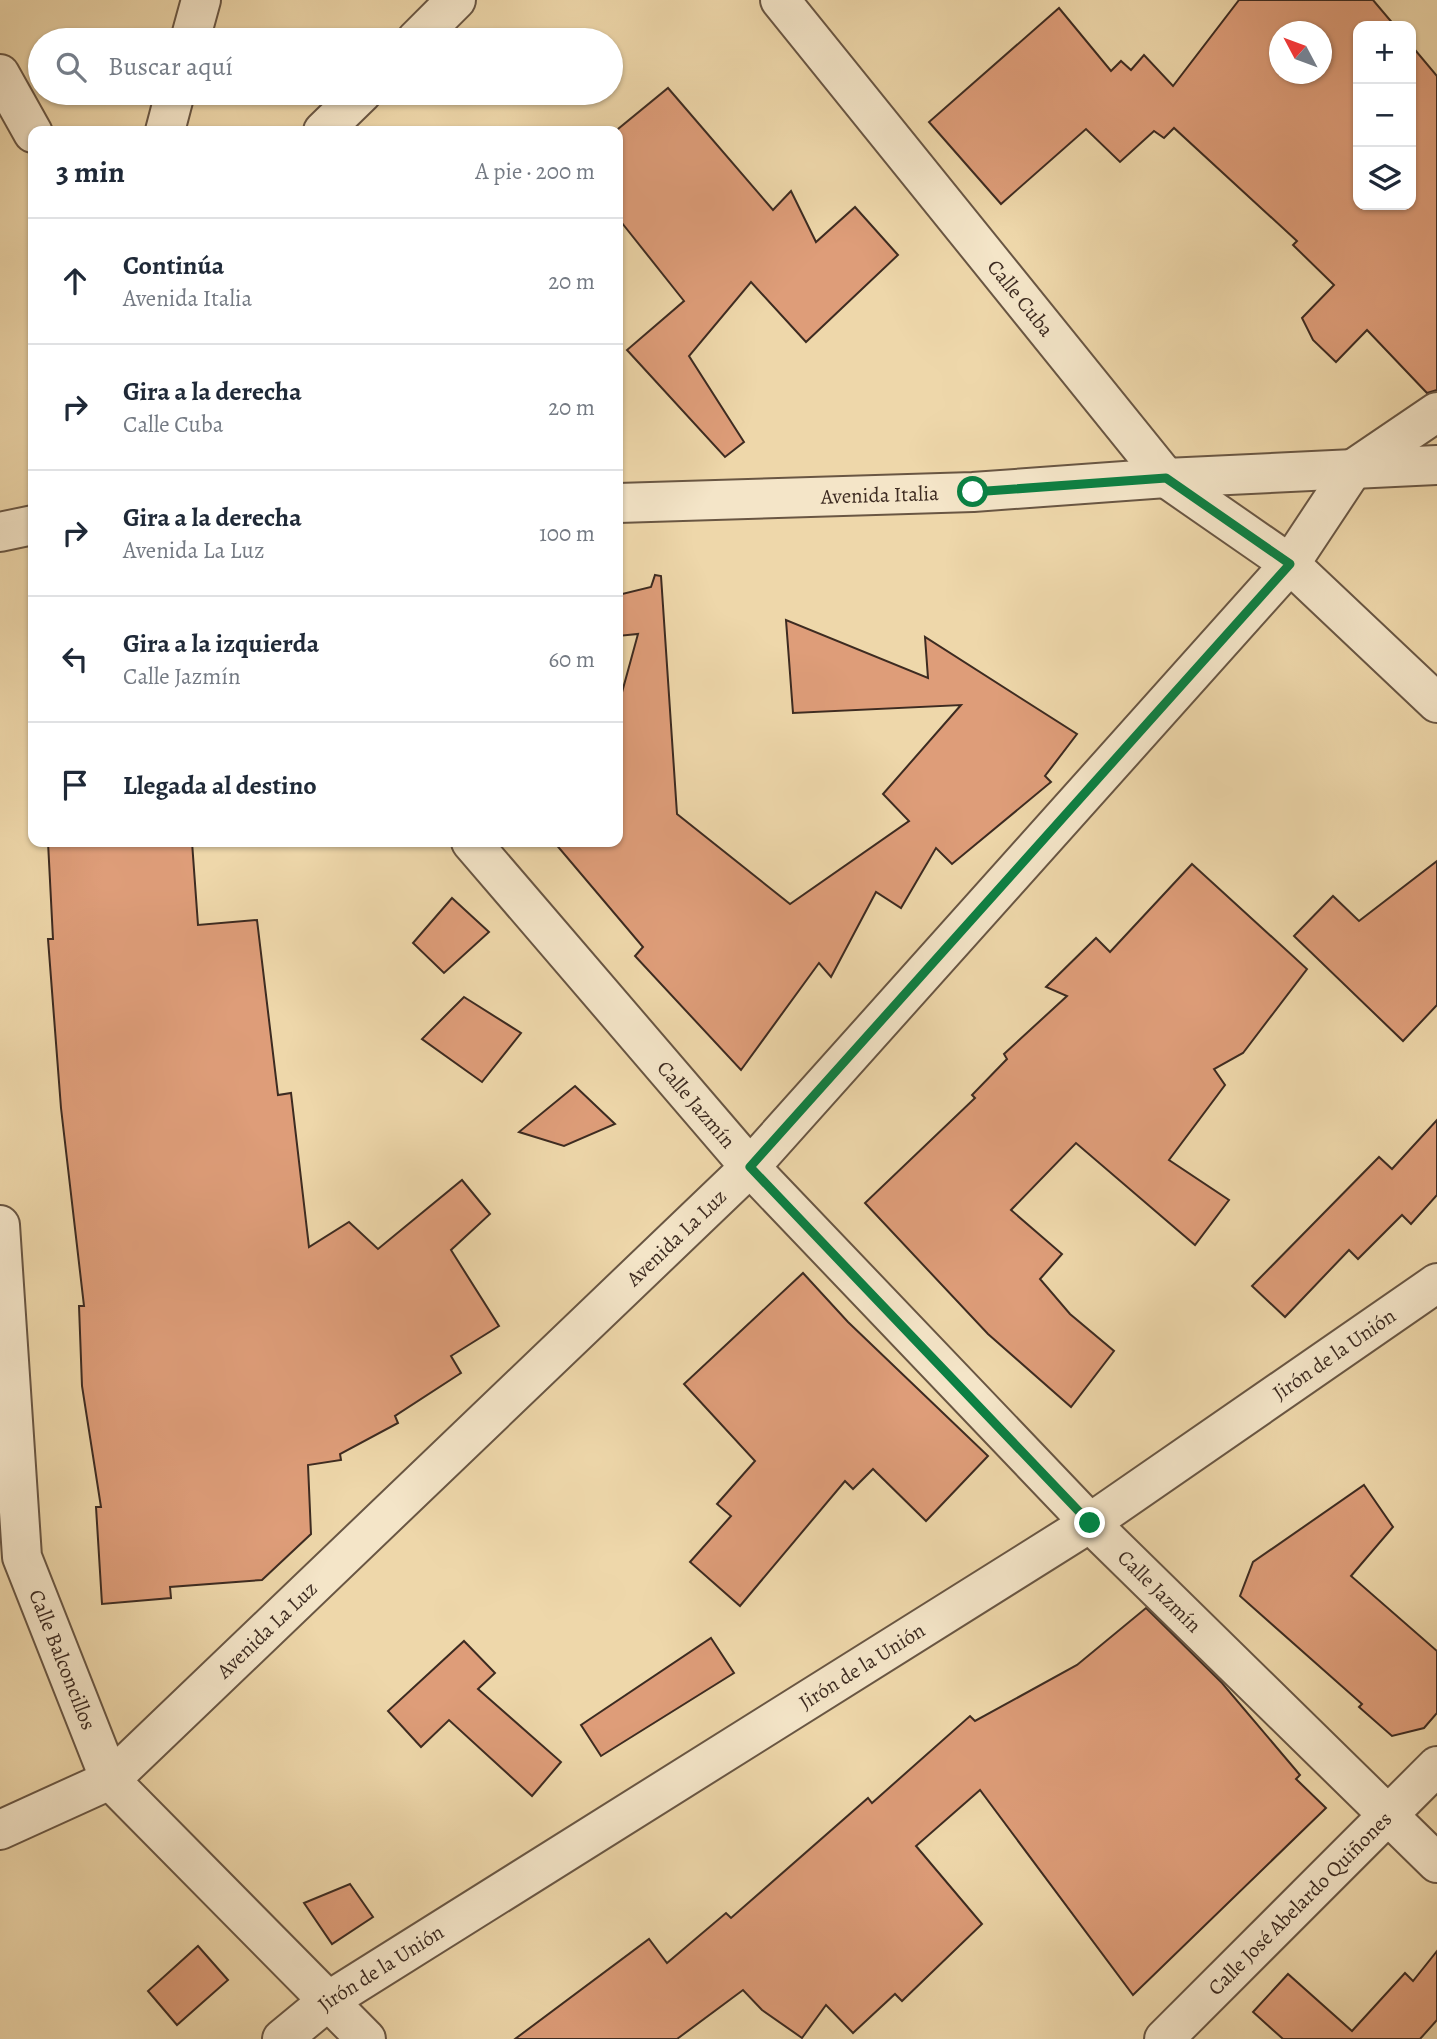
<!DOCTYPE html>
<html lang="es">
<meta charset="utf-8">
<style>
body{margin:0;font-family:Alegreya,serif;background:#f6f6f7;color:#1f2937}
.controls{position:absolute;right:21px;top:21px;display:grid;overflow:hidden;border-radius:14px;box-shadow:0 2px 5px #0004}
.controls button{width:63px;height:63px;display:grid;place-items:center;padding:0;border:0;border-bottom:2px solid #e0e1e3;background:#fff;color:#1f2937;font:35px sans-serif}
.compass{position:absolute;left:1269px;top:21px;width:63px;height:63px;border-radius:50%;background:#fff;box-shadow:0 2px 5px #0004;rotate:311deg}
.stop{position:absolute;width:21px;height:21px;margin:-16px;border:5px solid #0b8043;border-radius:50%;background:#fff}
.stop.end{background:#0b8043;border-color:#fff;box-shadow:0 2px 7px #0008}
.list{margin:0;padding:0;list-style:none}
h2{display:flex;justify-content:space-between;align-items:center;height:91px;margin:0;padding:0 28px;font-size:30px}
h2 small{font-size:23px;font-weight:400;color:#747a83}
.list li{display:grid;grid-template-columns:46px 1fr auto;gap:21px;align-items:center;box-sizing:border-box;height:126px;padding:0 28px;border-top:2px solid #e0e1e3}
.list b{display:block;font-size:26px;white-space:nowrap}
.list p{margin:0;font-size:23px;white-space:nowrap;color:#747a83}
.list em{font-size:23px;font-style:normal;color:#747a83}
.icon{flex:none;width:38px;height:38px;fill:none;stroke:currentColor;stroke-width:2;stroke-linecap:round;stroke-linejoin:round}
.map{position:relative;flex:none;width:1437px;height:2039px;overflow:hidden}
.search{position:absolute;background:#fff;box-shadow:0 2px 5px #0004;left:28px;top:28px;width:595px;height:77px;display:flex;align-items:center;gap:18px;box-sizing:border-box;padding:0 24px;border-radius:38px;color:#747a83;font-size:26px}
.panel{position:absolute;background:#fff;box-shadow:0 2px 5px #0004;left:28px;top:126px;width:595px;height:721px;border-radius:14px}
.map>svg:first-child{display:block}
.building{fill:#de9d79;stroke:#3d2b21;stroke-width:2;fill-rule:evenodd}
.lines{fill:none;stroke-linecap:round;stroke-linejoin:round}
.minor-casing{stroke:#695643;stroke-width:42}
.minor{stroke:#f4e5c8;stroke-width:38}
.route{stroke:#0b8043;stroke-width:9}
.labels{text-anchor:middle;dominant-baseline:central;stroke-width:7;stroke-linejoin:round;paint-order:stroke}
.street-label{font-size:21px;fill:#3d2b21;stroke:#f4e5c8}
</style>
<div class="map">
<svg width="1437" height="2039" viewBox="0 0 1437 2039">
<rect width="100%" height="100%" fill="#eed7aa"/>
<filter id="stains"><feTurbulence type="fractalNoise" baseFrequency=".00286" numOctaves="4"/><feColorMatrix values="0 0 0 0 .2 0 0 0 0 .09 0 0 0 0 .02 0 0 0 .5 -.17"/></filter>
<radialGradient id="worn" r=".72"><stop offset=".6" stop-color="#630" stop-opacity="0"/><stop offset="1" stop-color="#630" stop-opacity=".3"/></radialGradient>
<g class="building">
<path d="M1239,0h134l22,26h-37v179h53v-160l26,31v314l-10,3 -60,-63 -31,32 -23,-22 -11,-22 32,-33 -41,-40 4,-4 -123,-113 -10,10 -10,-7 -34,31 -34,-33 -85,75 -72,-82 130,-114 52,63 10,-10 10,9 13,-15 29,31zM1279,32h42v42h-42z"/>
<path d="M668,88l105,122 18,-19 25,51 39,-35 43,48 -92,87 -55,-60 -62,74 55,86 -19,15 -98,-107 57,-49 -66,-83v-89z"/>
<path d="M655,575l6,1 16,238 113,90 119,-83 -26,-27 78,-89 -168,8 -7,-93 142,58 -3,-41 152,97 -32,42 6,6 -99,82 -16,-16 -35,60 -25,-16 -45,85 -12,-14 -78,107 -106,-114 8,-9 -89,-105h64v-135l20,-73 -20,2v-41l33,-8z"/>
<path d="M48,842h144l6,83 59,-5 21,175 13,-2 18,154 40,-25 29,27 84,-69 28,34 -39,36 48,76 -48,30 10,17 -66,43 3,7 -58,31 1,6 -33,5 3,69 -49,46 -92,7 1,11 -69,6 -6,-97h5l-19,-121 -3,-80h5l-23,-198 -13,-169h5z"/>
<path d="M1437,861v144l-34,36 -109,-105 39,-40 26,25z"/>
<path d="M1192,864l115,105 -64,84 -29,16 11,16 -56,75 60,40 -34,45 -119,-102 -65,67 51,44 -22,25 30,35 44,37 -43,56 -83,-73 -123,-131 110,-105 -3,-3 35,-36 -3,-5 63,-58 -21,-9 50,-49 14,14z"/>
<path d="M452,898l37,34 -45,41 -31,-30z"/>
<path d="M464,997l57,36 -39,49 -60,-43z"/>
<path d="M575,1086l40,38 -51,22 -45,-14z"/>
<path d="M1437,1120v75l-26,29 -9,-9 -44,44 -9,-9 -64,67 -33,-31 127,-129 13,12z"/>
<path d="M803,1273l45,49 140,134 -62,65 -53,-52 -20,20 -8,-8 -105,125 -50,-44 41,-46 -14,-12 38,-43 -71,-77z"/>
<path d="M1364,1485l29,42 -42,49 86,75v62l-13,15 -32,8 -33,-29 3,-3 -122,-108 13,-34z"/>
<path d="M1146,1608l76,75 78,92 -4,4 30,29 -193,187 -153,-205 -64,56 66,78 -80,77 -7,-7 -42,39 -27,-28 -24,33 -40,-28 -19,-20 -66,49h-162l134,-100 18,24 59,-50 5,5 137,-120 4,5 98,-87 5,5 102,-56z"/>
<path d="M711,1638l23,35 -133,83 -20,-31z"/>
<path d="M464,1641l31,32 -17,16 83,73 -29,34 -83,-76 -28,27 -33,-36z"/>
<path d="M350,1884l23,33 -41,27 -28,-41z"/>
<path d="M198,1946l30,34 -51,45 -29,-34z"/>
<path d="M1437,1951v69l-17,19h-137l-30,-27 35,-38 64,57 53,-58 8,8z"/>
</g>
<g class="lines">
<g class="minor-casing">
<g id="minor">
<path id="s1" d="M780,0l386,478 124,86 147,139"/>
<path d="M190,40l11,-40"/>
<path d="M416,40l40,-40"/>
<path d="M0,74l33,59"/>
<path d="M165,131l10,-38"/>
<path d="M323,131l39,-38"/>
<path id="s2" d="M618,503l355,-11 193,-14 271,-13"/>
<path d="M0,532l33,-7"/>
<path id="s3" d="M471,842l279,325 340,356 347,340"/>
<path id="s4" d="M0,1225l22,332 88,223 256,259"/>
<path id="s5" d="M0,1830l110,-50 640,-613 540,-603 63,-95 84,-57"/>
<path id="s6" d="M282,2039l46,-38 762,-478 347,-240"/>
<path id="s7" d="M1164,2039l273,-273"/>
</g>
</g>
<use href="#minor" class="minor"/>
</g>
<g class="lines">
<path class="route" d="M973,492l193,-14 124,86 -540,603 340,356"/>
</g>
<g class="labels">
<g class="street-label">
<text stroke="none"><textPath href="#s1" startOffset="383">Calle Cuba</textPath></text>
<text stroke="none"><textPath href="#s2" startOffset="262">Avenida Italia</textPath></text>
<text stroke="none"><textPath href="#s3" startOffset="346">Calle Jazmín</textPath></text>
<text stroke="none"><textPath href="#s5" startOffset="905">Avenida La Luz</textPath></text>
<text stroke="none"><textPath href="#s6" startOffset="1256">Jirón de la Unión</textPath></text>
<text stroke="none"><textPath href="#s3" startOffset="1018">Calle Jazmín</textPath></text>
<text stroke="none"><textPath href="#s5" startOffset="338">Avenida La Luz</textPath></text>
<text stroke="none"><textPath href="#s4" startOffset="443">Calle Balconcillos</textPath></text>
<text stroke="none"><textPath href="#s6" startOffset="690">Jirón de la Unión</textPath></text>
<text stroke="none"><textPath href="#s7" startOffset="192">Calle José Abelardo Quiñones</textPath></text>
<text stroke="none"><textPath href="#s6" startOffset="122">Jirón de la Unión</textPath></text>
</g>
</g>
<rect width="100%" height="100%" filter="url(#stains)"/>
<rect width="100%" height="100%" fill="url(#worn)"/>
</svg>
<div class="controls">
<button>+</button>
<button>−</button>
<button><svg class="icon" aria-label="layers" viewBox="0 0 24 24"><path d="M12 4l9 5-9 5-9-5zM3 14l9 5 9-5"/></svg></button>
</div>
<svg class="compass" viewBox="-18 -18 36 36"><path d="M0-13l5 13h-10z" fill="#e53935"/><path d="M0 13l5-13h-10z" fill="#747a83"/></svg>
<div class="stop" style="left:973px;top:492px"></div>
<div class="stop end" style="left:1090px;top:1523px"></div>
<div class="search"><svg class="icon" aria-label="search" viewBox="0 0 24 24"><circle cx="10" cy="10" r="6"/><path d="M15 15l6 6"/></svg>Buscar aquí</div>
<section class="panel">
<h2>3 min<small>A pie · 200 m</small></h2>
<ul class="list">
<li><svg class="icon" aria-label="ahead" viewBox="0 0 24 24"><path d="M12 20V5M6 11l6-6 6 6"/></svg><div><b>Continúa</b><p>Avenida Italia</p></div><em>20 m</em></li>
<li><svg class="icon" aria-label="right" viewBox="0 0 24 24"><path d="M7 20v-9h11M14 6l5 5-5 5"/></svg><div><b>Gira a la derecha</b><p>Calle Cuba</p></div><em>20 m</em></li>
<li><svg class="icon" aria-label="right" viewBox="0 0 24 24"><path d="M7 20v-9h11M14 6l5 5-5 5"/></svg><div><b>Gira a la derecha</b><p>Avenida La Luz</p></div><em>100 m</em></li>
<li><svg class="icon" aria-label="left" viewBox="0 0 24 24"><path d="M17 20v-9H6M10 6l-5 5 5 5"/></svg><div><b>Gira a la izquierda</b><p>Calle Jazmín</p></div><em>60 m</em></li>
<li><svg class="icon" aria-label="arrive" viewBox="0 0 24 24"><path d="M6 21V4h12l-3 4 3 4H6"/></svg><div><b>Llegada al destino</b></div></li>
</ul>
</section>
</div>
